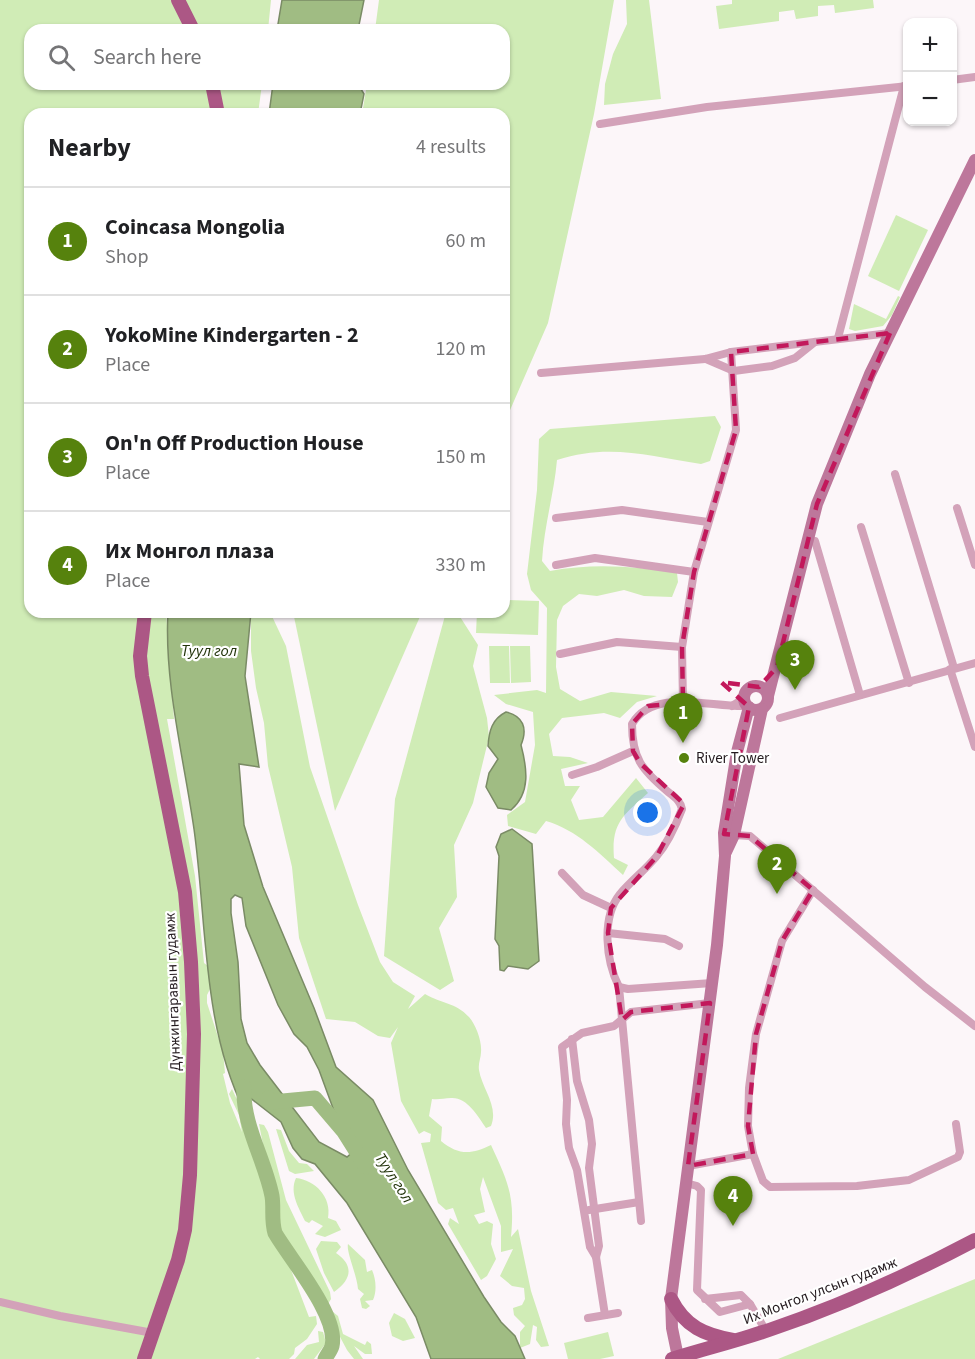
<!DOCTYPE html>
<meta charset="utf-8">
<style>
body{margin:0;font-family:"Source Sans 3",sans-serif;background:#f2f2f2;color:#202124}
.controls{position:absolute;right:18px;top:18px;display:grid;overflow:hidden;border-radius:12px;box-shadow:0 2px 4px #0004}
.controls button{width:54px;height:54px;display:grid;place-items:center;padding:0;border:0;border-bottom:2px solid #e0e0e0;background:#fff;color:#202124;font:30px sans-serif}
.you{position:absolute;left:648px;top:813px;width:21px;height:21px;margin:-15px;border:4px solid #fff;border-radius:50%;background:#1a73e8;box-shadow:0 0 0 9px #1a73e833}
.badge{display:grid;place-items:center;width:39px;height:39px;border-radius:50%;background:#56820d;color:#fff;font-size:20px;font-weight:700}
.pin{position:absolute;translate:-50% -50px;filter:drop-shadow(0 2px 3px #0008)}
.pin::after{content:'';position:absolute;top:32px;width:21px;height:18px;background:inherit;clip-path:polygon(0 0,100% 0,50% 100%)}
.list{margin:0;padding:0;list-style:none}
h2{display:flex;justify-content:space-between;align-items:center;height:78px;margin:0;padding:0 24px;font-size:26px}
h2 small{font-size:20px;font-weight:400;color:#757577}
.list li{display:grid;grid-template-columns:39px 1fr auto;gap:18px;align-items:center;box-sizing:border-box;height:108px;padding:0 24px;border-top:2px solid #e0e0e0}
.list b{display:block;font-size:22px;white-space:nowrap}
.list p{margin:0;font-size:20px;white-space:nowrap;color:#757577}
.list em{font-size:20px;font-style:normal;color:#757577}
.icon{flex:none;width:33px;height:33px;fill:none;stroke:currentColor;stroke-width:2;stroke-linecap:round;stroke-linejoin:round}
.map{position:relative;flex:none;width:975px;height:1359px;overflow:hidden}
.search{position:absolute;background:#fff;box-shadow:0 2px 4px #0004;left:24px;top:24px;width:486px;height:66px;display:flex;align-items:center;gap:15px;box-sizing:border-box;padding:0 21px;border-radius:18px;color:#757577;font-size:22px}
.panel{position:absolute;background:#fff;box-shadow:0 2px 4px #0004;left:24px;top:108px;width:486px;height:510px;border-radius:18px}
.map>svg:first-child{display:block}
.green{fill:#d0ecb6}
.water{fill:#a0bc83;stroke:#7a8b65;stroke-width:1.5;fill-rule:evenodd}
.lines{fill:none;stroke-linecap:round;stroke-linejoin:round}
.river{stroke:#a0bc83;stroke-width:15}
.street{stroke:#d3a2b9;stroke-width:8}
.secondary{stroke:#bd779b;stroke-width:12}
.primary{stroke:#ac5785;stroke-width:14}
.marked{fill:none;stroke:#c2185b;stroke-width:4.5;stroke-dasharray:12 8;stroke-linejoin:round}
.poi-dot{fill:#56820d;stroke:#fff;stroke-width:2}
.labels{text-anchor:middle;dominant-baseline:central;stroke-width:4.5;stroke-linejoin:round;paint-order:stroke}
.poi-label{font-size:15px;fill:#231a1e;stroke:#fff;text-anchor:start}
.street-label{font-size:15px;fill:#231a1e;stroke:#fff}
.water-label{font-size:16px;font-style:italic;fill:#22340a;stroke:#fff}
</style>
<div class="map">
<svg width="975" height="1359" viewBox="0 0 975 1359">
<rect width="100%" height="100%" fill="#fcf6f9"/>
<g class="green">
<path d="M0,0h271l-3,30h-238v54h232l-4,30h-228v498h136l8,107h-7l28,157 9,87 4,3 2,23 -3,6v8l16,49 2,21 -2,1 7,29 12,29 -3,-17 -10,-21 3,-5 15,32 21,77 2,32 18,32 21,55 7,-1 1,8 -10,15 -12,9 -1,6 -5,5h-29l-2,-2 -3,2h-255z"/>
<path d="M379,0h235l-20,114 -46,209 -44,101v-310h-142l5,-30h137v-54h-129z"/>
<path d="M626,0h23l12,99 -57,6 1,-21 8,-30 14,-30z"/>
<path d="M732,0h141l1,8 -39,5 -1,-8 -16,1v10l-22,3 -2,-9 -15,2v9l-60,8 -3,-23 16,-2z"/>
<path d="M896,215l32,15 -29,61 -31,-15z"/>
<path d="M898,296l2,1 -8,18 -9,11 -28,5 -6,-2 5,-25 32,15z"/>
<path d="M715,416l6,11 -11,34 -9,3c-51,-8 -93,-21 -144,-4 -3,34 -13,66 -15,101l8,10c42,-8 85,-5 127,2l1,9 -6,15 -28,-1 -20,-6 -27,6 -18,-2 -16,12 -6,14 -1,47 4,22 20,12 31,-9 46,4 -20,6 -17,16 -16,-5 -42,5 -13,16 4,22 17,1 18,6 -27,6 4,17h15l-9,14 8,20 24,-3 33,-39 12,15c-24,22 -37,29 -34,65l14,7 -5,10c-24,-22 -46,-45 -77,-54l-10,13 -28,-8 -1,-11 18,-13 10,-57 -2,-33 -27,-8 -12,-9 43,-5 9,3 1,-85 -16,-18 -4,-16 10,-84 2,-51 11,-10z"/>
<path d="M504,600l35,1 -1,34 -62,-2 1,-21h27z"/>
<path d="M251,612h19l16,34 24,121 48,138 22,57 13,20 22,14 -7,13 17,-15c17,10 30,8 44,23 7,8 13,24 12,35 0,6 -3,11 -2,18 3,19 20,36 12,56l-5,2c-8,-12 -19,-31 -35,-30 -7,0 -12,2 -19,1l-3,17 13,11 -1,14c17,14 30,14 50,4 17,37 24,51 20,92l7,-8 13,62 18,55 -8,1 -5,-7 1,-13 -4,-2 -3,19 -10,4v-16l5,-6 -11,-11 -1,-7 9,-3 3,-6 -1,-11 -12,-2 -12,-10 13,-27 -12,3v-26l-18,-49 -3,12 5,23 -11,3 5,9 8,-3 6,3 -2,20 5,15 -9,17 -6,4 -33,-56 2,-6 9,6 -6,-16 -7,2 -8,-7 -17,-60 9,-1 1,-8 -7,-3 -5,3 -18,-33 -10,-58 7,-16 -8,11 -12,-2 -23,-14 -29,-3 -27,-81 -7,-71 -24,-101 -4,-43 -8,-35 -5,-37z"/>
<path d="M293,612h129l-87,199z"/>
<path d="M446,612h11l21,33 -5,21 14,52 2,19 -16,66 -19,42 3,52 -18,31 15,53 -14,9 -56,-34 11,-157z"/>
<path d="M489,646h20l1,37h-20z"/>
<path d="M510,646h20l1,36 -20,1z"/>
<path d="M259,1124l5,1 4,7 18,68 44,92 1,7 -3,5 -28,-45 -22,-27 -2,-46 -10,-26z"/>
<path d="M276,1129l5,1 8,21 10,12 8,1 7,7 -19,3 -6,-3z"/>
<path d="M296,1178c19,2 36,19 32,40l8,3 5,9 -16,7 -10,-3 8,-8 -11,-6 -3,3 -4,-2c-6,-13 -16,-28 -9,-43z"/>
<path d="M321,1241l16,1 4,5 -5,6c19,13 15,27 -2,39l-10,-19 -8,-24z"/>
<path d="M348,1244l17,16 2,12 5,-2c4,9 5,21 1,30l-8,1 5,5 -4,3 -4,-1 -2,-9 4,-5 -6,-5c-1,-14 -12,-37 -10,-45z"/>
<path d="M975,1279v80h-197z"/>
<path d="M333,1312l5,4 5,18 22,11 2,-4 4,3 1,10h-7l-11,-8 9,13h-9l-7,-9 -16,-30z"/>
<path d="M394,1313l11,6 10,19 -12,3 -11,-5 -3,-13z"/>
<path d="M318,1331l5,1 3,11 -12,16h-19l12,-14 12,-3z"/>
<path d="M608,1332l6,24 -14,3h-32l-4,-16z"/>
</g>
<g class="water">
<path d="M282,0h82l-6,30h-81z"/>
<path d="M273,84h85l6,10 -4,20h-91z"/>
<path d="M168,612h83l-6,64 14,91 -20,-3 5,61 19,62 51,121 22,59 37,33 35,70 76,127 17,25 14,14 10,23h-94l-15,-42 -69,-114 -32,-39 -13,-5 -9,-11 -12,-26 -32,-25v8l-5,5c-42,-85 -37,-188 -50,-281 -10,-70 -30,-146 -26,-217zM235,895l7,3 4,28 32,79 16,29 13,13 12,23 15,41 23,37 -10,9 -28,-15 -59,-77 -13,-22 -6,-24 -3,-57 -7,-49v-14z"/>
<path d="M506,712c17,4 22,16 15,33 6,23 10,48 -10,65l-13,-2 -12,-21 3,-14 9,-14 -10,-13c1,-15 4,-27 18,-34z"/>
<path d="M512,829l20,15 7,117 -11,8 -20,-3 -4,5 -4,-1 -1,-24 -4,-7 4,-83 -3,-9 5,-13z"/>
</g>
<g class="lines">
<g class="river">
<path d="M244,1087c-2,37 21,73 28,109 2,12 -1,24 3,37 15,26 64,83 57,113 -1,4 -5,9 -7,13"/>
<path d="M268,1098l4,4 43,-4 29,34 22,35"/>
</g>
<g class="street">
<path d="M952,80l23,-3"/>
<path d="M600,124l107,-17 201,-21"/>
<path d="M838,338l66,-252"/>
<path d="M706,359l28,12 38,-5 23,-8 20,-16"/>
<path d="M541,373l164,-14 26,-7 159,-19"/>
<path d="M895,474l59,194"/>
<path d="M957,508l18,57"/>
<path d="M556,518l66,-8 86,12"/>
<path d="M861,527l48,156"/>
<path d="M815,541l45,154"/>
<path d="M556,565l39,-7 99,14"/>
<path d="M560,654l57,-12 65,5"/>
<path d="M950,669l25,78"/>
<path d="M683,703l-1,-56 12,-75 42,-142 -5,-78"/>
<path d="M732,706l13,-8"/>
<path d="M780,718l195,-55"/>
<path d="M572,775l25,-8 36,-16"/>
<path d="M734,835l16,1 175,151 50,39"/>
<path d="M562,873l21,22 28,13"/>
<path d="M608,933l57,6 14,7"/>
<path d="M619,987l9,2 84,-6"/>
<path d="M572,1039l5,42 12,39 3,24 -3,24 10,78 -3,11 9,58"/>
<path d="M753,1154l10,27 7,6 87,-1 52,-6 49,-23 2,-5 -4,-28"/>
<path d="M688,1166l65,-12 -5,-28 1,-38 7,-54 26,-93 31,-51"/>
<path d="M686,1183l11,3 4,4 -4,100 23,22 30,-8 16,27"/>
<path d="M589,1210l50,-8"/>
<path d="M641,1221l-22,-234c-13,-26 -18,-69 1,-93 11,-13 25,-24 36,-37 11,-13 20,-32 26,-48 -2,-9 -8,-12 -15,-18 -25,-21 -35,-33 -35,-67 22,-37 79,-16 115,-18"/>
<path d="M596,1257l-6,-10 -13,-77 -8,-22 -3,-24 1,-24 -5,-53 20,-14 32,-7 17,-14 79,-9"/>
<path d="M705,1299l36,-4 9,9"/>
<path d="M0,1302l60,14 93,17"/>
<path d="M588,1318l30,-5"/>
</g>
<g class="secondary">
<circle cx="756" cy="698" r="12"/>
<path d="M768,696l49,-192 53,-130 105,-214"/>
<path d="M726,852l8,-17 28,-126"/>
<path d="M678,1357l-6,-29 -1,-29 46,-354 8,-89 -1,-23 13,-81 12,-45"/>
</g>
<g class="primary">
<path d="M178,0l15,30"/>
<path d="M212,84l6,30"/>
<path d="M671,1299c14,28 34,36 62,41"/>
<path d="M144,1359l34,-99 7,-30 5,-55 4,-141 -3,-72 -6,-70 -43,-216 -2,-20 5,-44"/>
<path d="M672,1359c32,-10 65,-18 97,-29 71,-24 140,-55 206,-90"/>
</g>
</g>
<path class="marked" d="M890,333l-73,171 -40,163 -18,20 -38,-5 28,25 -25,127 26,2 63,54 -31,51 -26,93 -8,92 5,28 -65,12 22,-163 -79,9 -9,8 -14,-87 3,-25 46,-52 27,-52 -44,-41 -7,-12 -1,-27 16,-18 35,-3 -1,-56 12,-75 42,-142 -5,-78z"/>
<circle class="poi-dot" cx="684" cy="758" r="6"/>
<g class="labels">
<g class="poi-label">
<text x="696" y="758">River Tower</text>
</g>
<g class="street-label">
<text transform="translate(173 992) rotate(-92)">Дүнжингаравын гудамж</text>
<text transform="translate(820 1291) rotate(-21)">Их Монгол улсын гудамж</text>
</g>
<g class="water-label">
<text x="209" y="651">Туул гол</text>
<text transform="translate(394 1178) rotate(57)">Туул гол</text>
</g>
</g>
</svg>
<div class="controls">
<button>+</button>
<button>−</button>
</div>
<div class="you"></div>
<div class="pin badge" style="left:683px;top:743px">1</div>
<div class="pin badge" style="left:777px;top:894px">2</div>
<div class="pin badge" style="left:795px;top:690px">3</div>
<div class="pin badge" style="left:733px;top:1226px">4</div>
<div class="search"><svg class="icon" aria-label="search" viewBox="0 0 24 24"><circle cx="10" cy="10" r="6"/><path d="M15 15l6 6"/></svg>Search here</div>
<section class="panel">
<h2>Nearby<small>4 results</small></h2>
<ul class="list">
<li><span class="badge">1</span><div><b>Coincasa Mongolia</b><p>Shop</p></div><em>60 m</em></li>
<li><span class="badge">2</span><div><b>YokoMine Kindergarten - 2</b><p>Place</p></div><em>120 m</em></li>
<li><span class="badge">3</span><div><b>On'n Off Production House</b><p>Place</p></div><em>150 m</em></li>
<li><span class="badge">4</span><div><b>Их Монгол плаза</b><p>Place</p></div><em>330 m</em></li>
</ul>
</section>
</div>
